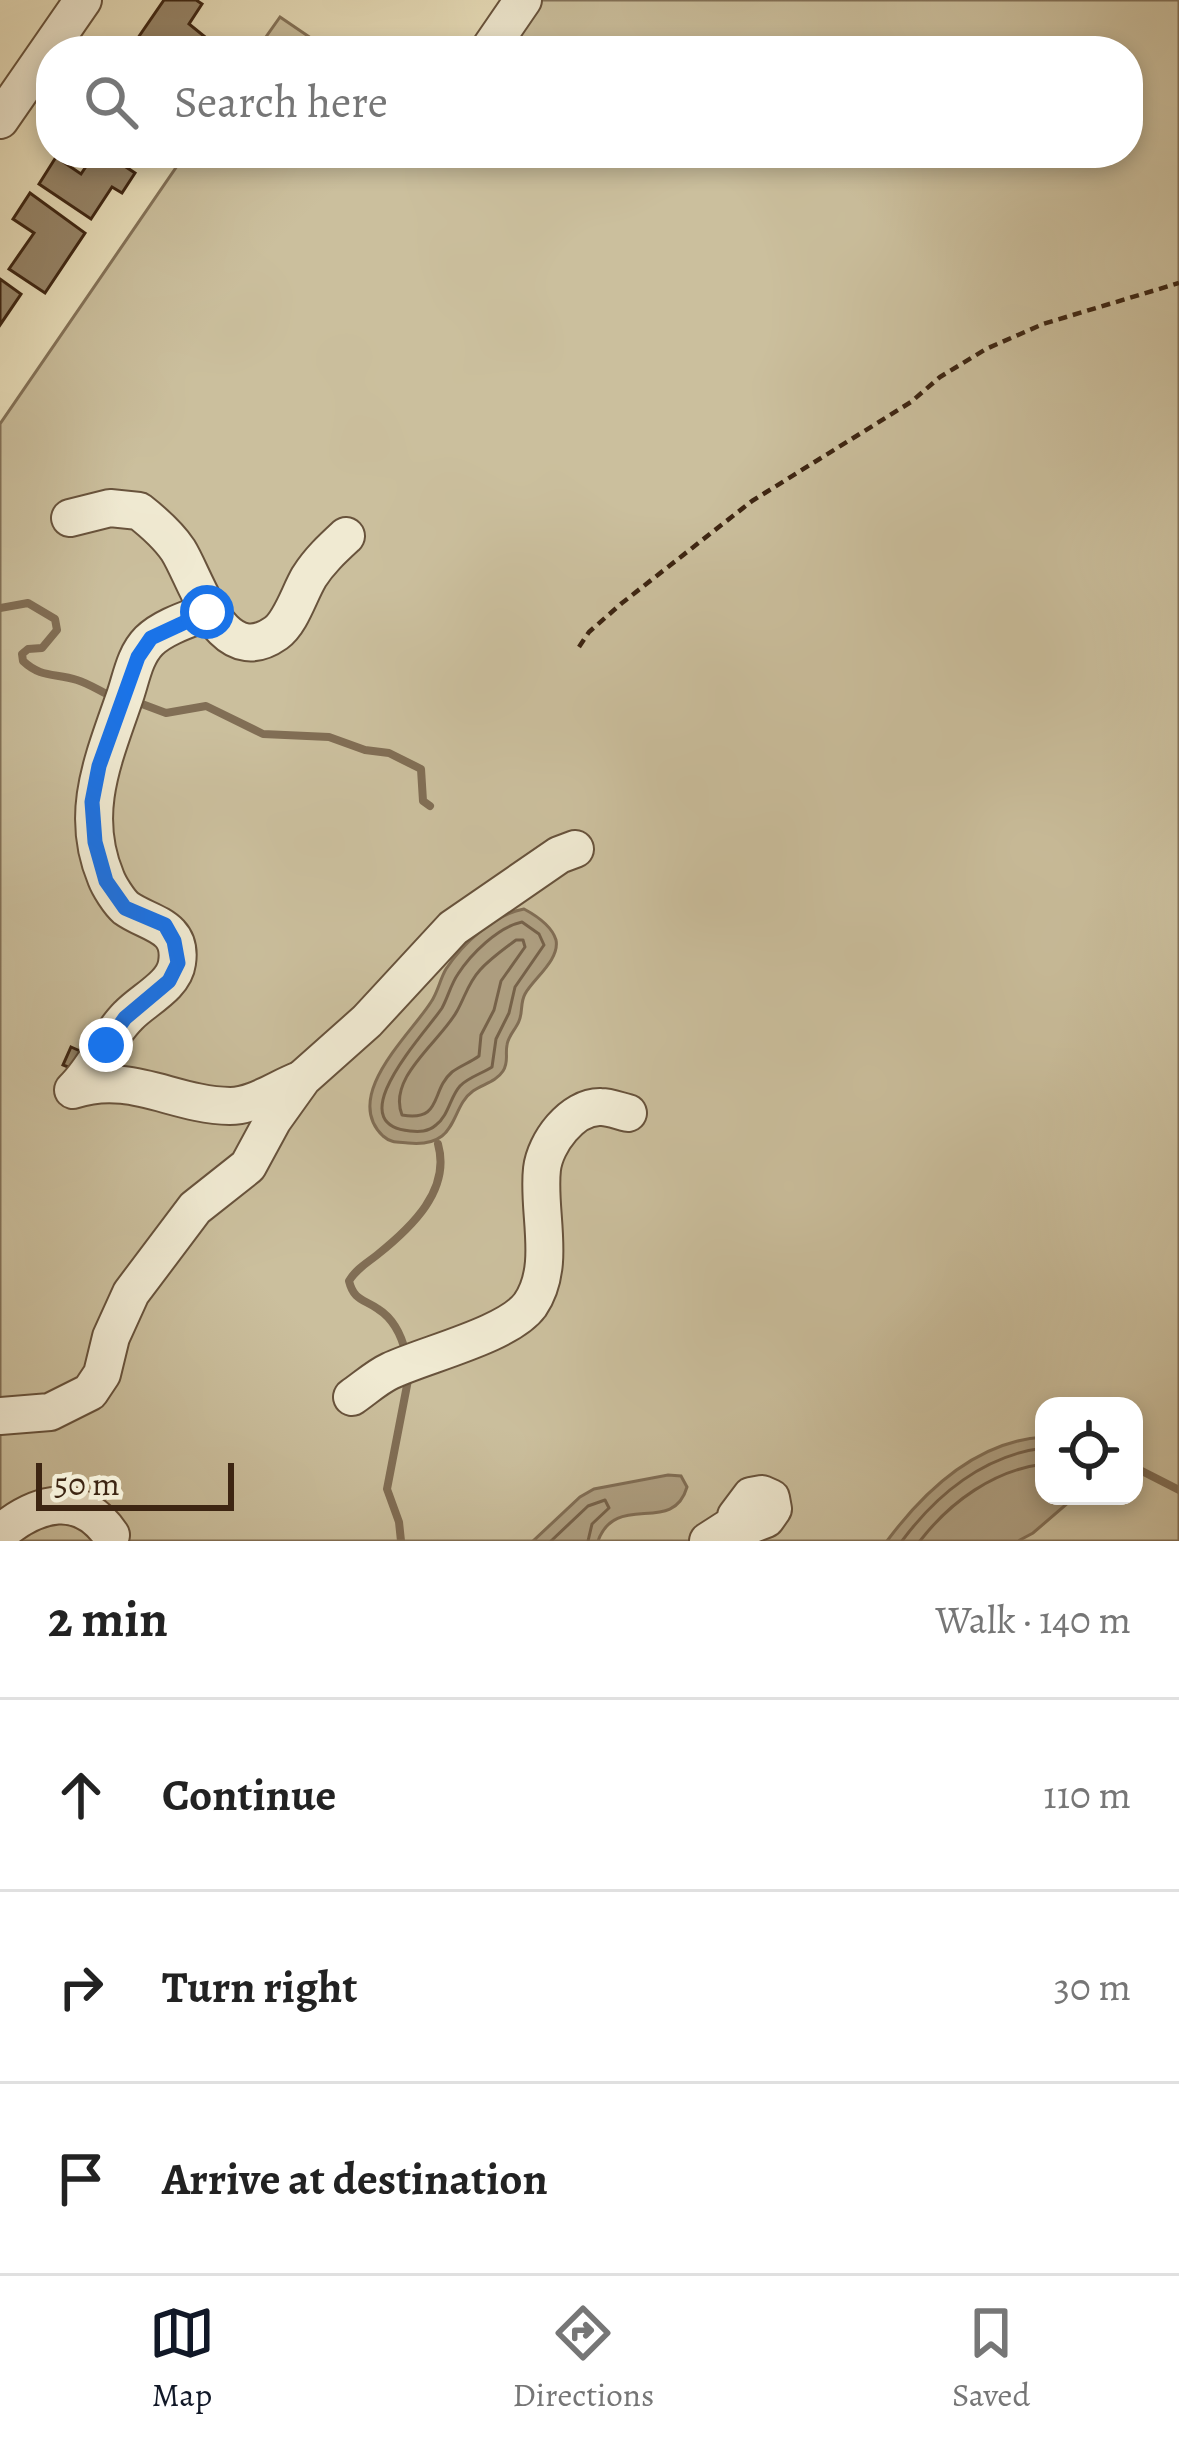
<!DOCTYPE html>
<meta charset="utf-8">
<style>
body{margin:0;font-family:Alegreya,serif;background:#f2f2f2;color:#222}
.controls{position:absolute;right:36px;bottom:36px;display:grid;overflow:hidden;border-radius:24px;box-shadow:0 6px 18px #0003}
.controls button{width:108px;height:108px;display:grid;place-items:center;padding:0;border:0;border-bottom:3px solid #e0e0e0;background:#fff;color:#222;font:60px sans-serif}
.scale{position:absolute;left:36px;bottom:30px;width:198px;box-sizing:border-box;padding-left:12px;border:6px solid #3d2512;border-top:0;font-size:33px;line-height:42px;white-space:nowrap;color:#3d2512;-webkit-text-stroke:9px #f0ead2;paint-order:stroke}
.stop{position:absolute;width:36px;height:36px;margin:-27px;border:9px solid #1a73e8;border-radius:50%;background:#fff}
.stop.end{background:#1a73e8;border-color:#fff;box-shadow:0 3px 12px #0008}
.list{margin:0;padding:0;list-style:none}
h2{display:flex;justify-content:space-between;align-items:center;height:156px;margin:0;padding:0 48px;font-size:51px}
h2 small{font-size:39px;font-weight:400;color:#767676}
.list li{display:grid;grid-template-columns:78px 1fr auto;gap:36px;align-items:center;box-sizing:border-box;height:192px;padding:0 48px;border-top:3px solid #e0e0e0}
.list b{display:block;font-size:45px;white-space:nowrap}
.list em{font-size:39px;font-style:normal;color:#767676}
.icon{flex:none;width:66px;height:66px;fill:none;stroke:currentColor;stroke-width:2;stroke-linecap:round;stroke-linejoin:round}
.map{position:relative;flex:none;width:1179px;height:1541px;overflow:hidden}
.search{position:absolute;background:#fff;box-shadow:0 6px 18px #0003;left:36px;right:36px;top:36px;height:132px;display:flex;align-items:center;gap:30px;box-sizing:border-box;padding:0 42px;border-radius:48px;color:#767676;font-size:45px}
.sheet{height:732px;background:#fff}
nav{display:flex;justify-content:space-around;align-items:center;box-sizing:border-box;height:168px;border-top:3px solid #e0e0e0;background:#fff;font-size:33px;color:#767676}
nav a{display:grid;justify-items:center;gap:6px}
nav .on{color:#111827}
.map>svg:first-child{display:block}
.green{fill:#cbbf9d;stroke:#847258;stroke-width:3;fill-rule:evenodd}
.water{fill:#ae9f81;stroke:#816e55;stroke-width:3}
.lines{fill:none;stroke-linecap:round;stroke-linejoin:round}
.shore{stroke:#76624a;stroke-width:3}
.stream{stroke:#816e55;stroke-width:8}
.building{fill:#968569;stroke:#3d2512;stroke-width:3}
.minor-casing{stroke:#68533c;stroke-width:40}
.path{stroke:#3d2512;stroke-width:4.5;stroke-dasharray:9 6;stroke-linecap:butt}
.minor{stroke:#f0ead2;stroke-width:36}
.route{stroke:#1a73e8;stroke-width:15}
</style>
<div class="map">
<svg width="1179" height="1541" viewBox="0 0 1179 1541">
<rect width="100%" height="100%" fill="#e8deba"/>
<filter id="stains"><feTurbulence type="fractalNoise" baseFrequency=".00167" numOctaves="4"/><feColorMatrix values="0 0 0 0 .2 0 0 0 0 .09 0 0 0 0 .02 0 0 0 .5 -.17"/></filter>
<radialGradient id="worn" r=".72"><stop offset=".6" stop-color="#630" stop-opacity="0"/><stop offset="1" stop-color="#630" stop-opacity=".3"/></radialGradient>
<g class="green">
<path d="M533,0h646v1541h-1179v-1117l186,-271h942v-102h-624zM1044,1406h90v90h-90z"/>
<path d="M280,17l50,34h-74z"/>
</g>
<g class="water">
<path d="M524,909c13,7 28,17 32,31 4,20 -23,39 -31,54 -5,9 -2,18 -6,27 -3,8 -11,15 -12,24 -2,10 2,17 -4,26 -7,11 -20,13 -30,20 -24,17 -13,57 -65,52 -11,-1 -17,0 -25,-7 -42,-40 28,-102 48,-134 7,-10 9,-23 15,-33 17,-26 49,-55 78,-60z"/>
<path d="M1044,1437v59h32l-43,37 -15,8h-131c38,-51 90,-100 157,-104z"/>
<path d="M668,1475l13,1 6,11c-14,49 -71,4 -89,54h-65l47,-44 14,-8z"/>
</g>
<g class="lines">
<g class="shore">
<path d="M522,922l17,12 5,11 -29,42 -6,26 -13,26 -4,28c-9,6 -25,11 -32,19 -10,11 -11,29 -24,39 -8,7 -17,7 -26,6 -73,-7 18,-101 32,-123 6,-11 9,-24 16,-34 13,-20 40,-47 64,-52z"/>
<path d="M516,940h7l2,7 -24,34 -7,29 -13,25 -2,21c-8,6 -19,10 -27,16 -22,19 -9,50 -50,43 -15,-38 39,-74 55,-104 8,-14 11,-28 23,-41 10,-11 24,-21 36,-30z"/>
<path d="M551,1541l37,-35 17,-6 4,8 -17,16 -4,17"/>
<path d="M902,1541c34,-46 82,-86 142,-93"/>
<path d="M920,1541c30,-39 74,-71 124,-77"/>
</g>
<g class="stream">
<path d="M0,608l28,-5 27,16 2,11 -15,18 -14,1 -6,5 1,7c18,17 32,12 54,19 13,4 24,12 36,17"/>
<path d="M134,701l32,12 40,-7 57,28 66,3 36,13 24,3 32,16 2,32 7,5"/>
<path d="M406,1354c-4,-17 -12,-35 -28,-45 -14,-10 -24,-8 -29,-28 7,-12 18,-18 28,-26 35,-28 74,-65 61,-111"/>
<path d="M1134,1467l45,23"/>
<path d="M401,1541l-2,-19 -12,-33 22,-114"/>
</g>
</g>
<g class="building">
<path d="M164,0h32l6,4 -13,20 26,21 -5,6h-68l-9,-6z"/>
<path d="M95,153h25l11,7 -5,7 9,6 -13,20 -10,-6 -21,32 -52,-35 17,-27 25,17z"/>
<path d="M30,193l55,40 -40,60 -36,-24 25,-36 -21,-14z"/>
<path d="M0,279l21,15 -21,31z"/>
<path d="M71,1047l16,7 -7,18 -17,-7z"/>
</g>
<g class="lines">
<g class="minor-casing">
<g id="minor">
<path d="M488,51l35,-51"/>
<path d="M0,120l83,-120"/>
<path d="M70,518l40,-10 29,3c14,11 29,24 39,39 19,30 43,122 98,83 15,-11 23,-39 33,-56 10,-16 23,-28 37,-41"/>
<path d="M207,612c-18,7 -44,15 -58,29 -15,15 -18,39 -25,58 -21,61 -45,115 -18,179 3,8 13,24 20,30 22,16 57,17 51,55 -3,23 -34,37 -49,53 -22,22 -32,52 -55,74 58,-19 100,15 157,16 24,0 48,-18 70,-26"/>
<path d="M352,1397c13,-9 25,-20 38,-26 36,-17 118,-36 140,-66 27,-39 7,-93 12,-136 3,-26 30,-63 59,-62 9,0 18,4 27,6"/>
<path d="M0,1416l50,-4 40,-20 12,-18 9,-37 20,-44 64,-85 53,-42 25,-46 30,-42 64,-57 86,-93 106,-73 16,-6"/>
<path d="M0,1533c37,-31 80,-43 111,2"/>
<path d="M708,1541l28,-18 9,4 21,-8 7,-10 -2,-11 -9,-4 -11,2 -15,20v7"/>
</g>
</g>
<path class="path" d="M579,647l10,-15 33,-29 130,-102 159,-99 29,-25 46,-28 57,-25 136,-41"/>
<use href="#minor" class="minor"/>
</g>
<g class="lines">
<path class="route" d="M106,1045l19,-27 44,-37 9,-18 -4,-22 -9,-16 -40,-17 -19,-27 -11,-39 -3,-40 7,-36 39,-109 13,-19 56,-26"/>
</g>
<rect width="100%" height="100%" filter="url(#stains)"/>
<rect width="100%" height="100%" fill="url(#worn)"/>
</svg>
<div class="controls">
<button><svg class="icon" aria-label="locate" viewBox="0 0 24 24"><circle cx="12" cy="12" r="6"/><path d="M12 2v4M12 18v4M2 12h4M18 12h4"/></svg></button>
</div>
<div class="scale">50 m</div>
<div class="stop" style="left:207px;top:612px"></div>
<div class="stop end" style="left:106px;top:1045px"></div>
<div class="search"><svg class="icon" aria-label="search" viewBox="0 0 24 24"><circle cx="10" cy="10" r="6"/><path d="M15 15l6 6"/></svg>Search here</div>
</div>
<section class="sheet">
<h2>2 min<small>Walk · 140 m</small></h2>
<ul class="list">
<li><svg class="icon" aria-label="ahead" viewBox="0 0 24 24"><path d="M12 20V5M6 11l6-6 6 6"/></svg><div><b>Continue</b></div><em>110 m</em></li>
<li><svg class="icon" aria-label="right" viewBox="0 0 24 24"><path d="M7 20v-9h11M14 6l5 5-5 5"/></svg><div><b>Turn right</b></div><em>30 m</em></li>
<li><svg class="icon" aria-label="arrive" viewBox="0 0 24 24"><path d="M6 21V4h12l-3 4 3 4H6"/></svg><div><b>Arrive at destination</b></div></li>
</ul>
</section>
<nav>
<a class="on"><svg class="icon" aria-label="map" viewBox="0 0 24 24"><path d="M3 6l6-2 6 2 6-2v14l-6 2-6-2-6 2zM9 4v14M15 6v14"/></svg>Map</a>
<a><svg class="icon" aria-label="directions" viewBox="0 0 24 24"><path d="M12 3l9 9-9 9-9-9zM9 14v-3h6M13 9l2 2-2 2"/></svg>Directions</a>
<a><svg class="icon" aria-label="saved" viewBox="0 0 24 24"><path d="M7 4h10v16l-5-4-5 4z"/></svg>Saved</a>
</nav>
